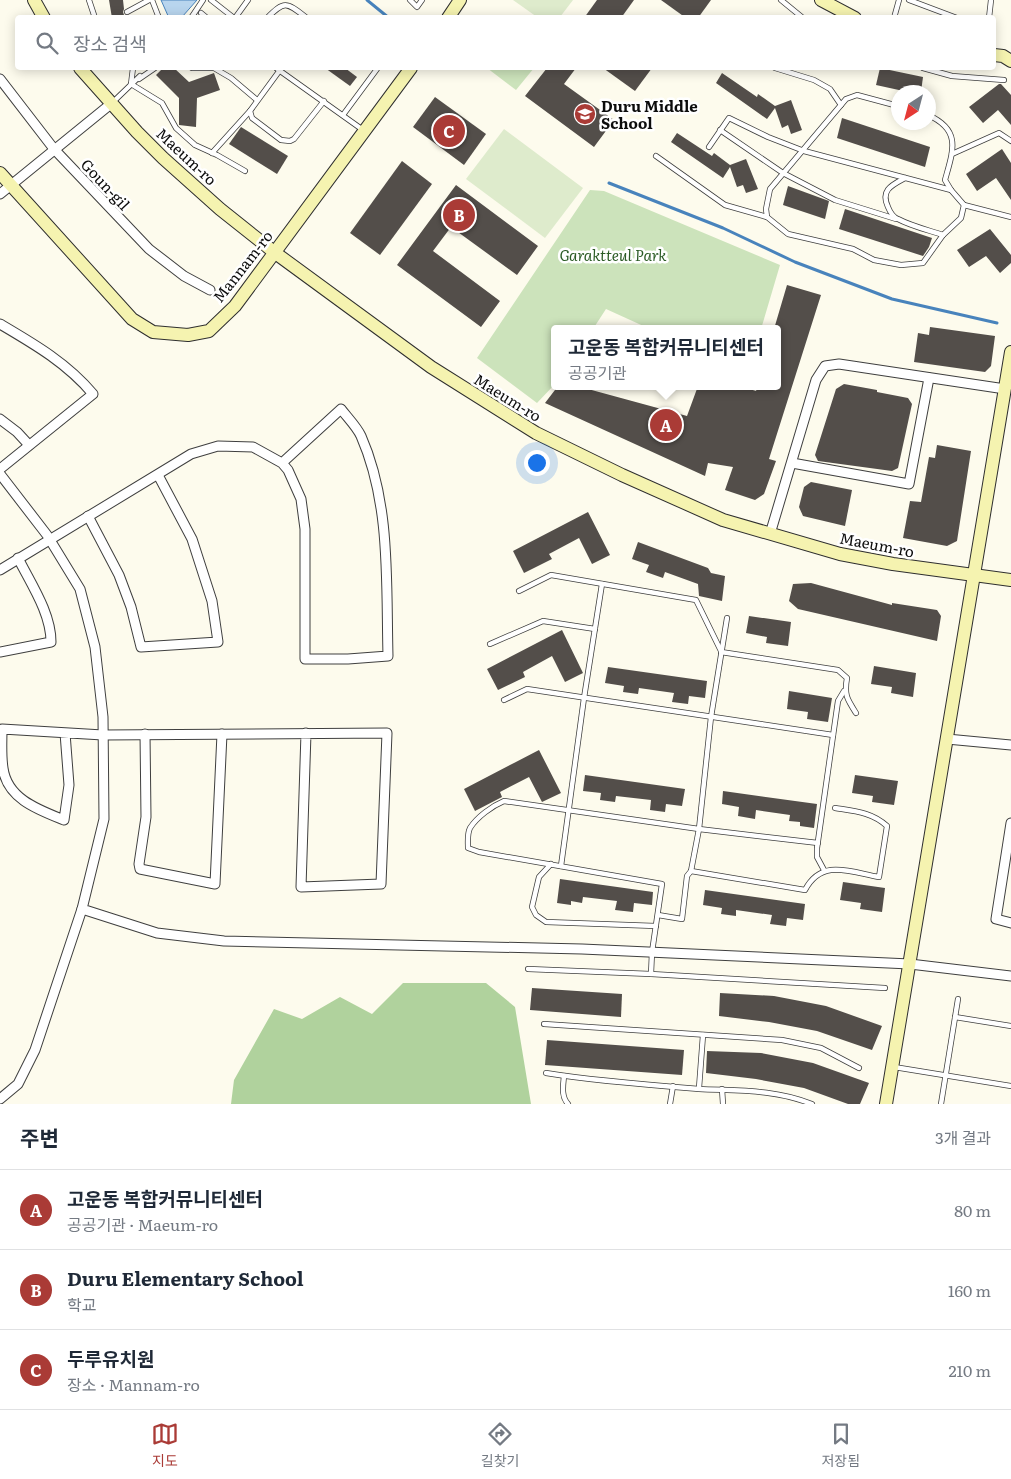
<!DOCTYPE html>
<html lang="ko">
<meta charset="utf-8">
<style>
body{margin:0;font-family:Literata,"Noto Sans KR",serif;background:#f6f6f7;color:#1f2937}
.compass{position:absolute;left:891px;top:85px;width:45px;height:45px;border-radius:50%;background:#fff;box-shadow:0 2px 12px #0003;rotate:216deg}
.you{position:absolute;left:536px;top:462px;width:18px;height:18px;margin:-12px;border:4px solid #fff;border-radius:50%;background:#1a73e8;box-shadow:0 0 0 8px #1a73e833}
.badge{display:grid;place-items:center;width:32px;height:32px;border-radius:50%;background:#aa3b36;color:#fff;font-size:16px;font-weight:700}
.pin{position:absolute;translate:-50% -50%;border:2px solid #fff;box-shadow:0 1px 5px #0006}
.popup{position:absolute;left:551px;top:325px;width:230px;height:65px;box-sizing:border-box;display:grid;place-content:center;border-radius:5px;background:#fff;filter:drop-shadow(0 1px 4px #0005);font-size:16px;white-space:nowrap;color:#747a83}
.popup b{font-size:19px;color:#1f2937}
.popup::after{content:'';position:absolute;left:50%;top:100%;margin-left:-10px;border:10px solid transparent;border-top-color:#fff}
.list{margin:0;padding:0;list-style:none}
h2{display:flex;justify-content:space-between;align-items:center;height:65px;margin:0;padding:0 20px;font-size:21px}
h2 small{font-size:16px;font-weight:400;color:#747a83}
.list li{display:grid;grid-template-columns:32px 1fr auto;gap:15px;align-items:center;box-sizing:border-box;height:80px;padding:0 20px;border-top:1px solid #e0e1e3}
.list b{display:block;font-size:19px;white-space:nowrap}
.list p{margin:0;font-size:16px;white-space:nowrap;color:#747a83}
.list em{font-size:16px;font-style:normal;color:#747a83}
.icon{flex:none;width:28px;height:28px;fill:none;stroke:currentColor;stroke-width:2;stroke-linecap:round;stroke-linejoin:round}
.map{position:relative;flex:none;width:1011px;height:1104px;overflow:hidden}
.search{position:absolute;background:#fff;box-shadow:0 2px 12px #0003;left:15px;right:15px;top:15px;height:55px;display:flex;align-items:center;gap:12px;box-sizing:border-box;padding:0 18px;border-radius:5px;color:#747a83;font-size:19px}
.sheet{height:305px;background:#fff}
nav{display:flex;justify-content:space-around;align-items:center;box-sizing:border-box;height:70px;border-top:1px solid #e0e1e3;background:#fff;font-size:14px;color:#747a83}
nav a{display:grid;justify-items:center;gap:2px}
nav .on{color:#aa3b36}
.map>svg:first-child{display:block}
.green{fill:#cce3bb}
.forest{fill:#b0d29d}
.pitch{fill:#deebcc}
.water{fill:#b8d5ee;stroke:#4883bc}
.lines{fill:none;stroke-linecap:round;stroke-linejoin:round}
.stream{stroke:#4883bc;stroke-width:3}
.building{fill:#534e4a}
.lane-casing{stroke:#3f3f3f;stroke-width:6}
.street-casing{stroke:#3f3f3f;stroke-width:11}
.secondary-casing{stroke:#2e2e2e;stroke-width:14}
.lane{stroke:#fff;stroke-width:4.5}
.street{stroke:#fff;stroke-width:9}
.secondary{stroke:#f5f3b0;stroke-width:12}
.labels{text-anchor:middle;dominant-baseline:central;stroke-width:5;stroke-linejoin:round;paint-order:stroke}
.poi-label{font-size:15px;font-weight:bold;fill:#0c0c0c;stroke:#fff;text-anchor:start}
.street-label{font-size:15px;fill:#0c0c0c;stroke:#fff}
.park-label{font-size:15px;font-style:italic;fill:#2b5b25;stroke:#fff}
</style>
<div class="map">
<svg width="1011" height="1104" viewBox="0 0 1011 1104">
<rect width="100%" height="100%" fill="#fdfbed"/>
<g class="green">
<path d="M487,68h47l-18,22z"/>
<path d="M590,190l14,1 176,74 -19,64h-111l-44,-20 -13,20h-38v55l-18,19 -60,-45z"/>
</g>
<path class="forest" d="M403,983h83l29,24 16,97h-300l3,-24 40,-71 28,10 38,-22 32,17z"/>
<g class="pitch">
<path d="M513,0h60l-13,17h-23z"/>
<path d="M504,129l79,59 -38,50 -79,-59z"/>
</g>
<path class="water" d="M161,0h36l-15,17 -13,1z"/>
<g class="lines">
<g class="stream">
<path d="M367,0l22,18"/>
<path d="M609,183l114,45 72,34 97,37 105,24"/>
</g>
</g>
<g class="building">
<path d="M109,0h14l1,9 -1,3 2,6h-13z"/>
<path d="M597,0h37l-13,18h-37z"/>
<path d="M661,0h50l-13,18h-12z"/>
<path d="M163,68h11l15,14 25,-9 6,17 -23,8 -1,29 -17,-2v-27l-23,-23z"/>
<path d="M325,68h20l12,9 -7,9z"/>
<path d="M547,68h29l-12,16 50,36 -20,27 -69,-51z"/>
<path d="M603,68h49l-17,23z"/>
<path d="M880,68l43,9 -2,15h-13l-32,-7z"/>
<path d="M722,73l35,24 1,-3 17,12 16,-6 11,30 -11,4 -3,-9 -6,3 -7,-20 -8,11 -51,-36z"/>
<path d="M999,84h2l10,11v30l-13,-15 -15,13 -14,-16z"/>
<path d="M435,97l51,37 -22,31 -51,-38z"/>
<path d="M842,118l88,29 -5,20 -88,-29z"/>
<path d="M241,127l47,29 -11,18 -48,-30z"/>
<path d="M677,133l35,23 2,-3 16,12 16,-6 12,30 -12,4 -3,-8 -6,2 -7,-20 -7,11 -52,-36z"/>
<path d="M1002,149l9,14v37l-15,-22 -19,13 -11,-17z"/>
<path d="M402,161l30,23 -52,71 -30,-22z"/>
<path d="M456,185l82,61 -21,29 -66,-48 -18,24 67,50 -19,26 -84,-62z"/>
<path d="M788,186l41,15 -4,18 -42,-14z"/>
<path d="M845,209l87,29 -3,9 -6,9 -84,-27z"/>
<path d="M990,229l21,26v8l-11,10 -14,-17 -17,11 -12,-17z"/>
<path d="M787,285l34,10 -52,164 7,2 -12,33 -9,6 -30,-10 8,-23 -25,-4 -3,13 -160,-73 13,-17h19l110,30 11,-30h42l16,5 2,-5h19v-57h-3z"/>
<path d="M930,327l65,9 -4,30 -6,6 -71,-10 4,-29 11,2z"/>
<path d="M844,384l33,6v2l31,6 4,6 -14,64 -6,3 -74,-10 -3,-6 21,-66z"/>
<path d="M937,445l34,6 -14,90 -10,5 -44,-8 7,-37 11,1 8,-45 6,1z"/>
<path d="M811,482l41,8 -7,36 -42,-10 -4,-9 5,-20z"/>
<path d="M588,512l22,43 -18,9 -13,-26 -30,16 3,5 -28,14 -11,-22z"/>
<path d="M638,542l70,26 3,5 14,3 -3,25 -23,-5 -1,-12 -33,-12 -2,6 -17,-6 3,-7 -17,-6z"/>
<path d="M811,583l81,22v-2l45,7 4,6 -4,25 -139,-32 -9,-8 4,-17z"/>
<path d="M749,616l42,6 -3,24 -22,-3 1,-6 -21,-4z"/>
<path d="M562,630l21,43 -18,9 -13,-26 -29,16 2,5 -27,13 -11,-21z"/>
<path d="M874,666l42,7 -3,24 -22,-4 1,-6 -21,-3z"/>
<path d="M608,667l99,14 -2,17 -16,-2 -1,8 -16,-2 2,-9 -35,-5 -1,6 -15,-2 1,-6 -19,-3z"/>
<path d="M789,691l43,7 -4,24 -21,-3 1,-7 -21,-3z"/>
<path d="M539,750l22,43 -19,9 -13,-25 -29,15 2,5 -27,14 -11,-22z"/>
<path d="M585,775l100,14 -3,17 -16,-2 -1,8 -15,-2 1,-10 -35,-4 -1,6 -15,-2 1,-7 -18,-2z"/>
<path d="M855,775l43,6 -4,24 -22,-3 1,-6 -21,-3z"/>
<path d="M723,791l94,13 -3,24 -14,-2v-4l-11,-1 1,-6 -34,-5 -1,9 -17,-3 1,-9 -17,-3z"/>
<path d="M560,879l93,13 -1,13 -18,-2 -1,9 -18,-2 2,-9 -34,-4 -1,6 -11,-2v4l-14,-2z"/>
<path d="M843,882l42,6 -3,24 -22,-3 1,-6 -21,-3z"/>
<path d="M705,890l100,14 -2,16 -16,-2 -1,8 -16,-2 2,-9 -36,-5v6l-15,-2 1,-6 -19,-3z"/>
<path d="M532,988l90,6 -1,23 -91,-7z"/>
<path d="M720,993l54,3 52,10 56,20 -10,24 -55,-19 -48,-9 -50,-6z"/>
<path d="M547,1040l137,10 -2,25 -137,-10z"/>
<path d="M707,1051l54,2 52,10 56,20 -9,21h-12l-44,-16 -48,-9 -50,-6z"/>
</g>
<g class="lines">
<g class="lane-casing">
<g id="lane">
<path d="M89,0l6,18"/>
<path d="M152,0l7,18"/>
<path d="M211,0l23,18"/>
<path d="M410,0l7,7 5,-7"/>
<path d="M781,0l22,18"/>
<path d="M909,0l48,18"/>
<path d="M127,12l22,-12"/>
<path d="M201,13l6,5"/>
<path d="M191,18l12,-18"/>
<path d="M235,18l13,-18"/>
<path d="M267,18c18,-18 19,-16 40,0"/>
<path d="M894,18l5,-18"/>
<path d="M989,18l2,-18"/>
<path d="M192,68h22l17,10 26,22"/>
<path d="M276,68l87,62"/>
<path d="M775,68l39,12 16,9 11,16"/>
<path d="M923,68l29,8 52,4"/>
<path d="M280,70l-30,41 2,7 29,22 9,1 4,-2 30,-38"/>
<path d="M139,79l16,-11"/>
<path d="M131,84l31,19 14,25 19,17 22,10 28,16"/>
<path d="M131,84l2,-16"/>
<path d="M113,102l27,-26"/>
<path d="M343,115l34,-46 -2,-1"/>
<path d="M720,130l63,43 52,27 61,19"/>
<path d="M709,147l20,-29 39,19 36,14 147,39"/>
<path d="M212,153l38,-42"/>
<path d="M952,154l47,-21 12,8"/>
<path d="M656,156l69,49 42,12 21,17 65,15 21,11 27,5 22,-2 20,-28 18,-17 3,-13 -13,-15 -6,-10c8,-29 17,-50 -17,-65"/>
<path d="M905,178c-13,7 -25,12 -17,29 2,5 5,10 10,12 13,7 30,11 45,16"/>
<path d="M964,205l47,12"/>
<path d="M767,217l-1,-8 4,-20 76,-90 11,-4 41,11"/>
<path d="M519,591l32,-16 145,25 25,51"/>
<path d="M490,644l53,-23 52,8"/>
<path d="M721,652l117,18 9,8c-3,17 0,21 9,35"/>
<path d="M504,700l23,-11 306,46"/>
<path d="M551,864l-12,13 -7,30 4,8 10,7 110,4"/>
<path d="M561,866l23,-168 18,-114"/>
<path d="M824,870l-7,-13v-9l21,-147 6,-10"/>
<path d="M691,871l114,19c17,-32 45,-18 74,-13l8,-51c-15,-14 -33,-15 -52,-18"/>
<path d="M658,915l24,4 5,-43 4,-5 8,-42 12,-112 16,-99"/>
<path d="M528,969l123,5 234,14"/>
<path d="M651,974l1,-22 10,-68 -183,-32 -11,-4c0,-6 -1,-14 2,-20 7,-11 22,-22 34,-27l195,28 119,14"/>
<path d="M955,1017l56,9"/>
<path d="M544,1024l238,16 39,8 38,20"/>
<path d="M894,1067l117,19"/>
<path d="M546,1073c50,8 102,12 153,16 40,2 75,0 113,15"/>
<path d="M564,1076c-1,10 -3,20 4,28"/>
<path d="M699,1088l4,-53"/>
<path d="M722,1089l1,15"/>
<path d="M670,1104l3,-18"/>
<path d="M941,1104l17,-105"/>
</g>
</g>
<g class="street-casing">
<g id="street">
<path d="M0,79l54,70 95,100 35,27 26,14"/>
<path d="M0,194l112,-91"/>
<path d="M0,324c34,20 67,39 93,70l-93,75"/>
<path d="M0,419l17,13 12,13"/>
<path d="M792,463l117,21 20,-106"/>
<path d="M0,474l47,61 33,54 15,58 8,70 1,102 -22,90 75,24 67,8 358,8 328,15 101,12"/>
<path d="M88,516l31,59 12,32 10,40 77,-5 -6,-41 -20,-62 -34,-64"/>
<path d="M770,534l46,-154 9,-14 14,-2 166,25"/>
<path d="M0,570l191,-116 27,-8 35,1 29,16 59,-54c6,8 16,18 20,27 30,68 25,147 27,220l-40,3h-43v-130l-4,-30 -13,-29 -6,-7"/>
<path d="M0,652l51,-10c0,-29 -20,-58 -33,-84"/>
<path d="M65,733l4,52 -5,35c-25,-10 -57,-21 -61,-52 -2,-13 -1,-26 -1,-39l101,6 284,-2 -6,151 -80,3 5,-154"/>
<path d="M145,734l1,83 -7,47 1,5 75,15 7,-150"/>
<path d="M947,739l64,6"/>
<path d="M1011,823l-15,96 15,4"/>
<path d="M0,1099l18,-15 17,-34 47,-141"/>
</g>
</g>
<g class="secondary-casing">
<g id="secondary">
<path d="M34,0l10,18"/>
<path d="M821,0l34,18"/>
<path d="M448,18l12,-18"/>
<path d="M994,55l9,1 8,5"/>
<path d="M80,68l57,64 26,26 57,51 54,43 157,115 105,66 86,42 101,45 117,34 53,10 118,16"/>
<path d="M0,173l132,146 21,13 35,3 21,-4 26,-25 176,-238"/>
<path d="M886,1104l125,-752"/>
</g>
</g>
<use href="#lane" class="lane"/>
<use href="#street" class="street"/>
<use href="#secondary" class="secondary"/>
</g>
<defs>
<g id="school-disc" transform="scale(1.125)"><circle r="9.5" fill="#aa3b36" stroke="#fff"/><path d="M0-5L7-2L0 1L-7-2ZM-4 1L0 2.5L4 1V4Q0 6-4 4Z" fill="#fff"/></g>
</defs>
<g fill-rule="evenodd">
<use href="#school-disc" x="585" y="114"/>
</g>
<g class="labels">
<g class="poi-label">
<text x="601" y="105">Duru Middle<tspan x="601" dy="17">School</tspan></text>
</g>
<g class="street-label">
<text transform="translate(187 156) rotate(43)">Maeum-ro</text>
<text transform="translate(106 184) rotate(47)">Goun-gil</text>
<text transform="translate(242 266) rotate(-52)">Mannam-ro</text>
<text transform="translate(508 397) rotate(32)">Maeum-ro</text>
<text transform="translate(877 544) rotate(11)">Maeum-ro</text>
</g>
<g class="park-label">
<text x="613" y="254">Garaktteul Park</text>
</g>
</g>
</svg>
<svg class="compass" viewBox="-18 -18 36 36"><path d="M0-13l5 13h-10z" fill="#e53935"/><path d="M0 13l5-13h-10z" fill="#747a83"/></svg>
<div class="you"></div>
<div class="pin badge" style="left:666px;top:425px">A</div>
<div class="popup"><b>고운동 복합커뮤니티센터</b>공공기관</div>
<div class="pin badge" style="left:459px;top:215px">B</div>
<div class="pin badge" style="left:449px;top:131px">C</div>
<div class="search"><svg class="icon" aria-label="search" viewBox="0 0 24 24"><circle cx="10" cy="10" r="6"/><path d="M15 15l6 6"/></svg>장소 검색</div>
</div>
<section class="sheet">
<h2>주변<small>3개 결과</small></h2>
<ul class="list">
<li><span class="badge">A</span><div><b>고운동 복합커뮤니티센터</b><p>공공기관 · Maeum-ro</p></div><em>80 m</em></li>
<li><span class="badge">B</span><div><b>Duru Elementary School</b><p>학교</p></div><em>160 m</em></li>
<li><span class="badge">C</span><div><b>두루유치원</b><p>장소 · Mannam-ro</p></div><em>210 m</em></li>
</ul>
</section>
<nav>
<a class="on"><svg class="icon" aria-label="map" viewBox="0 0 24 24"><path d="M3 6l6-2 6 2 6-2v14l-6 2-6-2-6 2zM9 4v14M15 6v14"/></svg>지도</a>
<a><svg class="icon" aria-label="directions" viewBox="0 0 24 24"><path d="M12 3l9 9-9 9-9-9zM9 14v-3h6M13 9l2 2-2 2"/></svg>길찾기</a>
<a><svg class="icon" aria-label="saved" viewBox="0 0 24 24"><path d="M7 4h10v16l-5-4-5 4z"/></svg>저장됨</a>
</nav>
